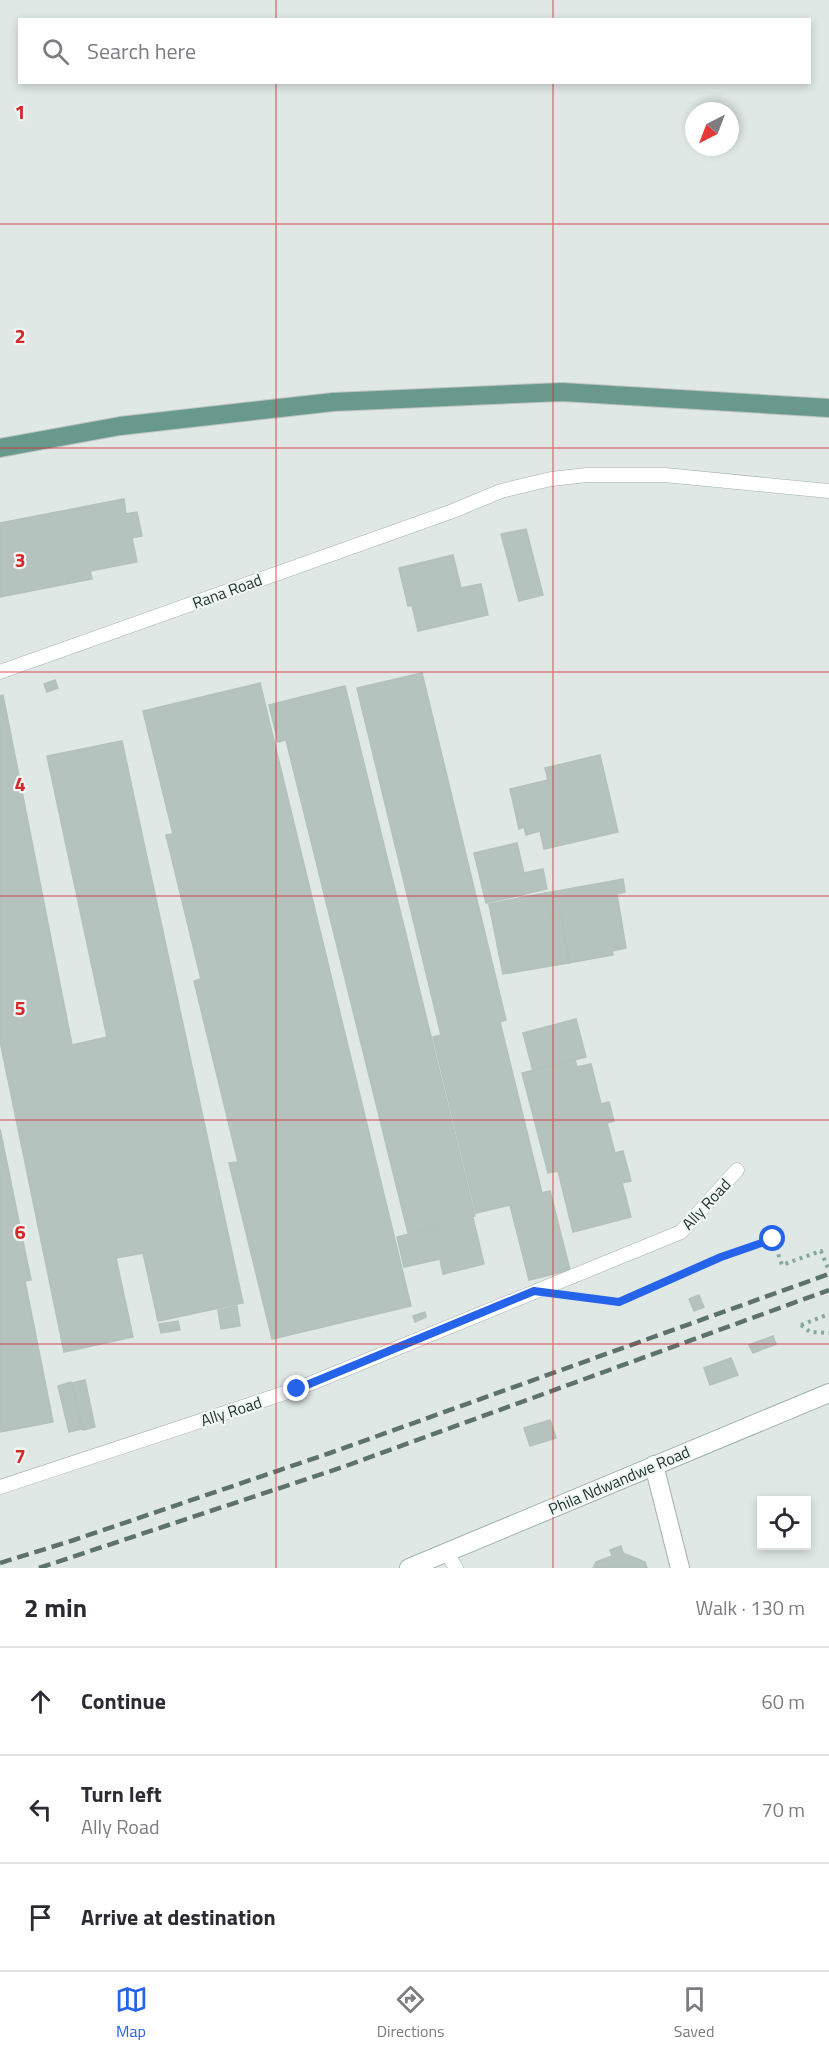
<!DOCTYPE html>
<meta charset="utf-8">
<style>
body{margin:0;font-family:"Titillium Web",sans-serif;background:#f2f2f3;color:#2b2b33}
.controls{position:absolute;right:18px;bottom:18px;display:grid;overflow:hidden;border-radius:0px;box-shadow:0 3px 9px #0003}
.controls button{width:54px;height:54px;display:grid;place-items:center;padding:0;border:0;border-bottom:2px solid #e1e1e2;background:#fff;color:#2b2b33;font:30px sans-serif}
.compass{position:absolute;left:685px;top:102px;width:54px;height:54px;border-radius:50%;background:#fff;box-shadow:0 3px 9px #0003;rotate:222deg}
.stop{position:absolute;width:18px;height:18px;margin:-14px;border:4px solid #2563eb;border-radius:50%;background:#fff}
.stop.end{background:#2563eb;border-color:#fff;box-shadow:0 2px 6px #0008}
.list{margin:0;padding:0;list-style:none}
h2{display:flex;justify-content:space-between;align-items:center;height:78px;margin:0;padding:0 24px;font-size:26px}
h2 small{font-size:20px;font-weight:400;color:#7c7c81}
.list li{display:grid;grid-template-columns:39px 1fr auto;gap:18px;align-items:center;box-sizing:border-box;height:108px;padding:0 24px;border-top:2px solid #e1e1e2}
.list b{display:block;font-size:22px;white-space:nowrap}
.list p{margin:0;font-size:20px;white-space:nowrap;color:#7c7c81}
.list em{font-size:20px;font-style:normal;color:#7c7c81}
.icon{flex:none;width:33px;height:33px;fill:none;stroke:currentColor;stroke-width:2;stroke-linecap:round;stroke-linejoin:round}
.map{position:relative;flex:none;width:829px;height:1568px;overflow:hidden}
.search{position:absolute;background:#fff;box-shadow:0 3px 9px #0003;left:18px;right:18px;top:18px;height:66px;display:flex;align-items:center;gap:15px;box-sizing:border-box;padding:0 21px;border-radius:0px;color:#7c7c81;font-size:22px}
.sheet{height:402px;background:#fff}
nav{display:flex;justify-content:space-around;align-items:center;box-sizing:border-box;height:84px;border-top:2px solid #e1e1e2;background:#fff;font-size:16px;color:#7c7c81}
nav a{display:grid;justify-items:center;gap:3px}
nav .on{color:#2563eb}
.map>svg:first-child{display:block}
.building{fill:#b5c3be;stroke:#b3c1bb;stroke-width:1.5}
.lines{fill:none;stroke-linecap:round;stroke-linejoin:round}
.lane-casing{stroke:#a3afab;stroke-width:15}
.street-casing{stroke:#a3afab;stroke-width:20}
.secondary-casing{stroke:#a0b3ac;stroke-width:20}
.primary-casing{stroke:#bdc3c1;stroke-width:20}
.path{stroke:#84a89d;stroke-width:4;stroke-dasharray:3 4.5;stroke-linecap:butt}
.lane{stroke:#fff;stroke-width:14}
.street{stroke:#fff;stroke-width:18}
.secondary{stroke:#fff;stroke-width:18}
.primary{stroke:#69998d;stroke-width:18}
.rail{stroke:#5d726d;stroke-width:4.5;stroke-dasharray:12 6;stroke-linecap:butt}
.route{stroke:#2563eb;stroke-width:8}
.grid{fill:none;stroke:#d62828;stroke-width:1.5;stroke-opacity:0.55}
.labels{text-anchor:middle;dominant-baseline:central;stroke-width:4.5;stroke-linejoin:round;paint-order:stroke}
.street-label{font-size:16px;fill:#223631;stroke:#eff6f3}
.grid-label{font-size:20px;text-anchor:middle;font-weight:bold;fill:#d62828;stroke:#eff6f3;stroke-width:4.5;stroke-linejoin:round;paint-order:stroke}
</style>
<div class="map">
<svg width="829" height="1568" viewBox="0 0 829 1568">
<rect width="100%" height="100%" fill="#dfe8e5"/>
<g class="building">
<path d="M124,499l2,15 11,-2 5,24 -10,2 5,24 -47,9 2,8 -92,18v-74z"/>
<path d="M526,529l17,66 -24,6 -18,-67z"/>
<path d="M453,555l8,33 20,-4 7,31 -70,16 -6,-26 -4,1 -9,-38z"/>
<path d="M422,673l84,347 -6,2 42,171 8,-2 20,79 -41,10 -19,-75 -34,8 -43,-176 8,-2 -84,-347z"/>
<path d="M55,680l3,8 -11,4 -3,-8z"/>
<path d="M260,683l151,623 -139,33 -43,-176 9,-1 -44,-181 7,-2 -35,-144 7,-1 -30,-123z"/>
<path d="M345,686l130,530 -67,17 -122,-493 -8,2 -9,-37z"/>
<path d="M3,695l69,350 35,-8 -60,-281 75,-15 121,562 -85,18 -15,-68 -27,5 17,79 -69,15 -64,-311v-345z"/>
<path d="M600,755l18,77 -74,17 -4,-18 -14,4 -2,-8 -5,2 -9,-40 38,-9 -3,-12z"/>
<path d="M517,843l7,30 19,-4 4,20 -61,14 -12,-50z"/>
<path d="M623,879l2,13 -8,2 9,54 -14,3 1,4 -44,8 -8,-49 -12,3 -4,-24z"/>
<path d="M545,893l4,24 12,-3 8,49 -66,11 -14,-70z"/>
<path d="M576,1019l10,38 -53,14 -10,-38z"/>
<path d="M575,1060l2,7 14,-3 10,40 8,-2 5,19 -7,2 8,30 8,-2 8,30 -9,2 9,34 -58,15 -15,-61 -10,2 -26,-100z"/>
<path d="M0,1129l31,151 -6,1 28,141 -53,10z"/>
<path d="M473,1218l11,46 -41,10 -3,-15 -36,8 -7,-30z"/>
<path d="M699,1295l5,12 -10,4 -5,-12z"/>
<path d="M237,1306l3,20 -19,3 -3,-19z"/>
<path d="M425,1312l1,5 -11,5 -2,-6z"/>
<path d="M178,1321l2,9 -19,3 -2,-9z"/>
<path d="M773,1336l3,8 -23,9 -4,-8z"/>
<path d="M731,1358l7,17 -28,10 -6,-17z"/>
<path d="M85,1380l10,47 -12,3 -11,-47z"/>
<path d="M71,1382l11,47 -13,3 -11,-46z"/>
<path d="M550,1420l6,18 -26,8 -6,-18z"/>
<path d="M621,1546l2,7 22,9 2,6h-54l3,-6 16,-6 -2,-6z"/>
</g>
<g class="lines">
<g class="lane-casing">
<g id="lane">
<path d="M0,672l453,-161 48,-20 50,-12 36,-4h78l164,16"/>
<path d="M0,1487l297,-98 384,-157 56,-62"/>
<path d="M446,1552l10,16"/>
</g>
</g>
<g class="street-casing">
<path id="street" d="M654,1465l26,103"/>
</g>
<g class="secondary-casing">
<path id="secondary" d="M409,1568l420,-175"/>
</g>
<g class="primary-casing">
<path id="primary" d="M0,448l120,-22 213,-24 229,-10 267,16"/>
</g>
<g class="path">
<path d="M577,1297l42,5 102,-45 52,-18 9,26 39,-14 8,20"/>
<path d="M801,1325l9,7 19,1"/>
<path d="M801,1325l28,-11"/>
</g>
<use href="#lane" class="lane"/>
<use href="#street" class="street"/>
<use href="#secondary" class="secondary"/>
<use href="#primary" class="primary"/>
<g class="rail">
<path d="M0,1563l71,-22 259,-88 499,-179"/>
<path d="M39,1568l304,-101 486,-177"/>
</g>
</g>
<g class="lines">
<path class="route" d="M297,1389l237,-98 85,11 102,-45 52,-18"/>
</g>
<path class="grid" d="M276,0v20M553,0v20M276,82v1486M553,82v1486M0,224h829M0,448h829M0,672h829M0,896h829M0,1120h829M0,1344h829"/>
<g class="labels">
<g class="street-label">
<text transform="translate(227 591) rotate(-20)">Rana Road</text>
<text transform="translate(706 1204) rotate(-47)">Ally Road</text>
<text transform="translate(231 1411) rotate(-18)">Ally Road</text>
<text transform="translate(619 1480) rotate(-23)">Phila Ndwandwe Road</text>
</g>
</g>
<g class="grid-label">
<text x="20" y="119">1</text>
<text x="20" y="343">2</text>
<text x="20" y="567">3</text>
<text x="20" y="791">4</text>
<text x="20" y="1015">5</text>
<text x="20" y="1239">6</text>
<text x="20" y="1463">7</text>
</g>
</svg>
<div class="controls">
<button><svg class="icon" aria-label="locate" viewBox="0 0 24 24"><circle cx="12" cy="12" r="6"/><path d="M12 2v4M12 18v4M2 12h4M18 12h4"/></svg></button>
</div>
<svg class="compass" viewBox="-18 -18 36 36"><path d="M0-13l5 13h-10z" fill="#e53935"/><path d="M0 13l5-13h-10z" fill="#7c7c81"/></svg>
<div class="stop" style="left:773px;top:1239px"></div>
<div class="stop end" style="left:297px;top:1389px"></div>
<div class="search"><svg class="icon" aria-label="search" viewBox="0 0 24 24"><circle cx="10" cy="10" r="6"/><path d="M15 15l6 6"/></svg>Search here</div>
</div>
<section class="sheet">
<h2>2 min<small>Walk · 130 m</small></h2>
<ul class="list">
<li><svg class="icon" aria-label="ahead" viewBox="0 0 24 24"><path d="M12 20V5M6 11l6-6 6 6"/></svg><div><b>Continue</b></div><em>60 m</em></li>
<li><svg class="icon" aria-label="left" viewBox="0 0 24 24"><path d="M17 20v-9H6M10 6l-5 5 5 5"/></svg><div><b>Turn left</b><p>Ally Road</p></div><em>70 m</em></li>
<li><svg class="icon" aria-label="arrive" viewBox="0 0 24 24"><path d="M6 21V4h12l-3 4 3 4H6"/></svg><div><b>Arrive at destination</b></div></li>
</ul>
</section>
<nav>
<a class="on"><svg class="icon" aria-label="map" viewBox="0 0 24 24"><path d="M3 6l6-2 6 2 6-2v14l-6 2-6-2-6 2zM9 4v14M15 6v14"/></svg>Map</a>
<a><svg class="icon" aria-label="directions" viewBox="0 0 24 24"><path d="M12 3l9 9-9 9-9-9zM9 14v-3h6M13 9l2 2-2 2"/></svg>Directions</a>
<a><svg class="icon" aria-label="saved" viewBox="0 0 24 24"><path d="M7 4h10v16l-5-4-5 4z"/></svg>Saved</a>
</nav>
